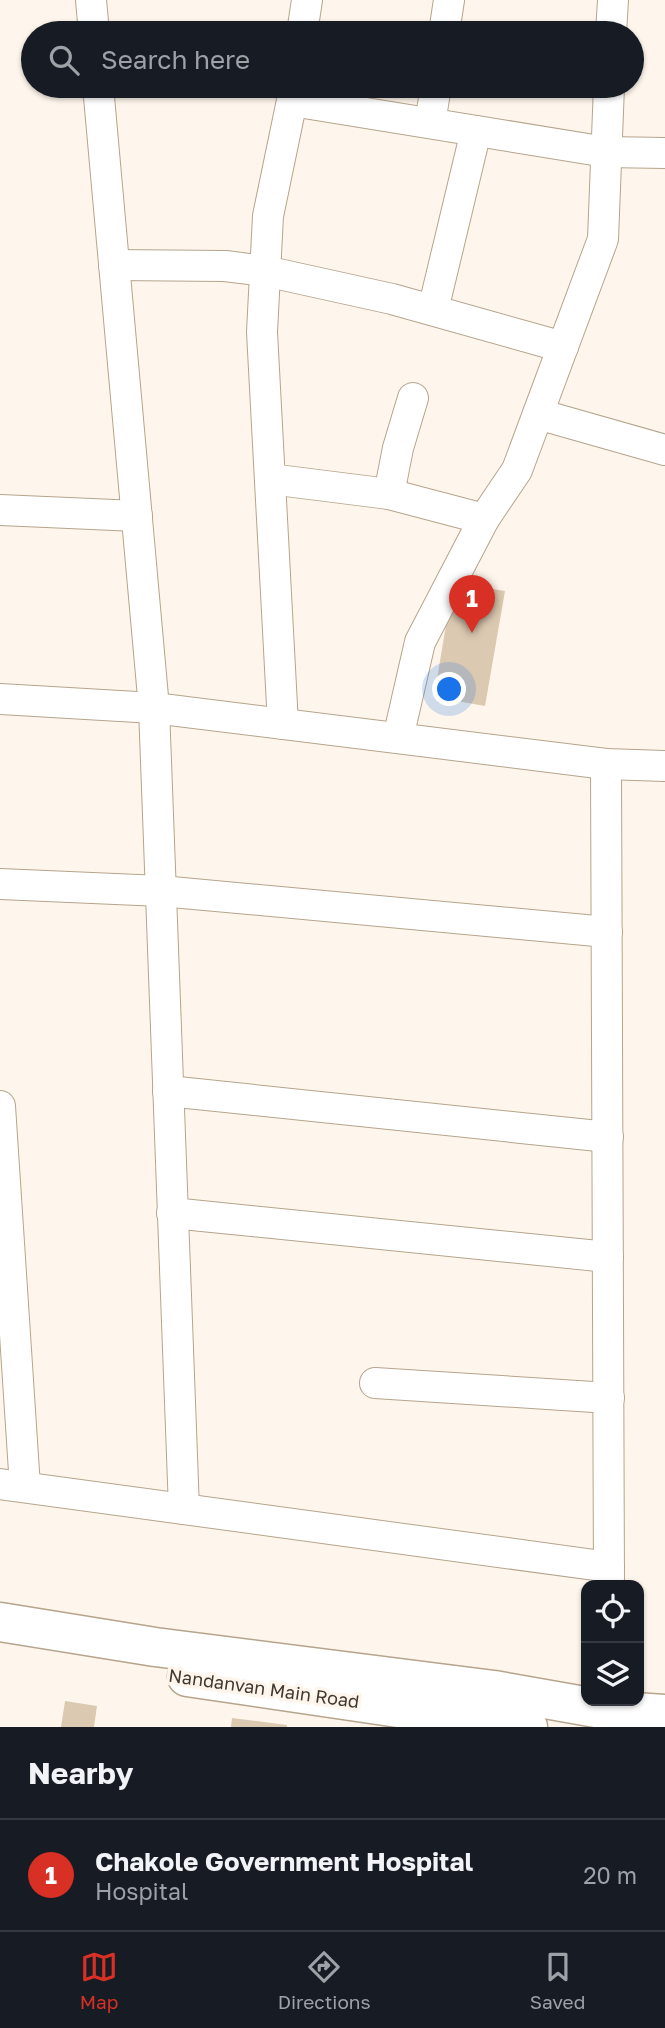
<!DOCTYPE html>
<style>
body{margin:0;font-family:"Golos Text",sans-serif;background:#242831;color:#f1f3f6}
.controls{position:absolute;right:21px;bottom:21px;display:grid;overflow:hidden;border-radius:14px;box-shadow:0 2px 5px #0004}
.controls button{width:63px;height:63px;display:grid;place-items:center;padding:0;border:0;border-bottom:2px solid #363941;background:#171b24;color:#f1f3f6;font:35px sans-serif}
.you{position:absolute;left:450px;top:690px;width:24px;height:24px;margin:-18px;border:5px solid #fff;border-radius:50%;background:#1a73e8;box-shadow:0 0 0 10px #1a73e833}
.badge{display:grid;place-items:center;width:46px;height:46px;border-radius:50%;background:#d93025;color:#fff;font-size:23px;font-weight:700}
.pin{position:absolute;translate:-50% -58px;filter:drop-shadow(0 2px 4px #0008)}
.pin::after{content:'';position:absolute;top:37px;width:24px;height:21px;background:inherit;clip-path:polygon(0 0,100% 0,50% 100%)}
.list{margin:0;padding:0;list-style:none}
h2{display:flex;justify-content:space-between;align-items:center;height:91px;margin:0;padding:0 28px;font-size:30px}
h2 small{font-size:23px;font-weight:400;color:#9ea1a6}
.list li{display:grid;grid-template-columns:46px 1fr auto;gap:21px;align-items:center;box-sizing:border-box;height:112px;padding:0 28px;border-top:2px solid #363941}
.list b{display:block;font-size:26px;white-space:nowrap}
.list p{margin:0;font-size:23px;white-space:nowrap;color:#9ea1a6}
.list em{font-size:23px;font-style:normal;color:#9ea1a6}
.icon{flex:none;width:38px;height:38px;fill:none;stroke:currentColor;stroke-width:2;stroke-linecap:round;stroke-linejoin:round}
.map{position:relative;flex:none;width:665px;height:1727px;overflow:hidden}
.search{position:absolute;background:#171b24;box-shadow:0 2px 5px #0004;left:21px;right:21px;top:21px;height:77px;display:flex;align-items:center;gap:18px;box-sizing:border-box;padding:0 24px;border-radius:38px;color:#9ea1a6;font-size:26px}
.sheet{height:203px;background:#171b24}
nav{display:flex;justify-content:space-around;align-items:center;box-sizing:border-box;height:98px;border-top:2px solid #363941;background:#171b24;font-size:19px;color:#9ea1a6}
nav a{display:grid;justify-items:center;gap:4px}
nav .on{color:#d93025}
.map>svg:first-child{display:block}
.building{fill:#dcc9b1}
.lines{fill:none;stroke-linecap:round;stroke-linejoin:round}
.minor-casing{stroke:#b6a48c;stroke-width:32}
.major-casing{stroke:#b6a48c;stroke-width:41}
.minor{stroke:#fff;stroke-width:30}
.major{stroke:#fff;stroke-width:38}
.labels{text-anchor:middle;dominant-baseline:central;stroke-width:7;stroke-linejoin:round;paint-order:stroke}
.street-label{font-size:18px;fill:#40392f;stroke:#fef6ec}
</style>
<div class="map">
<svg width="665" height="1727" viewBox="0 0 665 1727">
<rect width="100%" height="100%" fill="#fef6ec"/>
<g class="building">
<path d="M453,583l52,8 -20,115 -51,-9z"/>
<path d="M65,1701l32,5 -3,21h-33z"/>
<path d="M232,1718l55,7v2h-56z"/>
</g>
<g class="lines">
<g class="minor-casing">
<g id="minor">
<path d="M91,0l3,33"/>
<path d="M302,33l5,-33"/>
<path d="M444,33l5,-33"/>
<path d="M611,33l2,-33"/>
<path d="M98,86l56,622 30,801"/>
<path d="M292,101l314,51 59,1"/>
<path d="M430,123l6,-37"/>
<path d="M114,265l111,1 40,5 127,28 171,48"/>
<path d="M433,310l43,-179"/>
<path d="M538,414l127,36"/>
<path d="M270,479l119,15 95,25"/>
<path d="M389,494l9,-46 15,-50"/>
<path d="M0,510l137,6"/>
<path d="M0,699l154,9 452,56 59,2"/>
<path d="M283,724l-21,-392 6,-116 27,-130"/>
<path d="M398,738l22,-96 64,-123 33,-49 86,-231 6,-153"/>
<path d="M606,764l3,821"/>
<path d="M0,884l161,7 446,41"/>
<path d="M168,1091l440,46"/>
<path d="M0,1106l25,381"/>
<path d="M172,1213l436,44"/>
<path d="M375,1383l234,15"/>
<path d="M0,1484l609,83"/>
</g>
</g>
<g class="major-casing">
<g id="major">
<path d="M0,1622l155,25 339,43 113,20 58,4"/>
<path d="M187,1677l341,50"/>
</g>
</g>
<use href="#minor" class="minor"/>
<use href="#major" class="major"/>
</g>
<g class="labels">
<g class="street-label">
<text transform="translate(264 1688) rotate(8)">Nandanvan Main Road</text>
</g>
</g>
</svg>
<div class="controls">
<button><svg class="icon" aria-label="locate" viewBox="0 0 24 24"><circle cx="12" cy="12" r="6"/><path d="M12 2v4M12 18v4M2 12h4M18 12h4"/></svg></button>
<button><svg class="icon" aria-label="layers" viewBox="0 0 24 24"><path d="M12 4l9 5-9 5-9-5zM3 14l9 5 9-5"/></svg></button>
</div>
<div class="you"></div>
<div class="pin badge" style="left:472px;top:633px">1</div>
<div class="search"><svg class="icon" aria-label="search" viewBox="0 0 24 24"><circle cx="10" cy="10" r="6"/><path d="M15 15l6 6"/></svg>Search here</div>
</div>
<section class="sheet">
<h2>Nearby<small></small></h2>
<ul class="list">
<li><span class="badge">1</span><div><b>Chakole Government Hospital</b><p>Hospital</p></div><em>20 m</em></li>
</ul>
</section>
<nav>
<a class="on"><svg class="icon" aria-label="map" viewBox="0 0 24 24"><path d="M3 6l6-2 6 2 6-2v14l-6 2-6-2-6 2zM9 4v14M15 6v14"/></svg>Map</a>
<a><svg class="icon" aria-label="directions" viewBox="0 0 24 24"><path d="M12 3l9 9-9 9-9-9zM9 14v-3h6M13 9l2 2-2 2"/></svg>Directions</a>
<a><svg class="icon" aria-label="saved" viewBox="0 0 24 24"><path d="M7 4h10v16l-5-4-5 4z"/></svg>Saved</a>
</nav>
